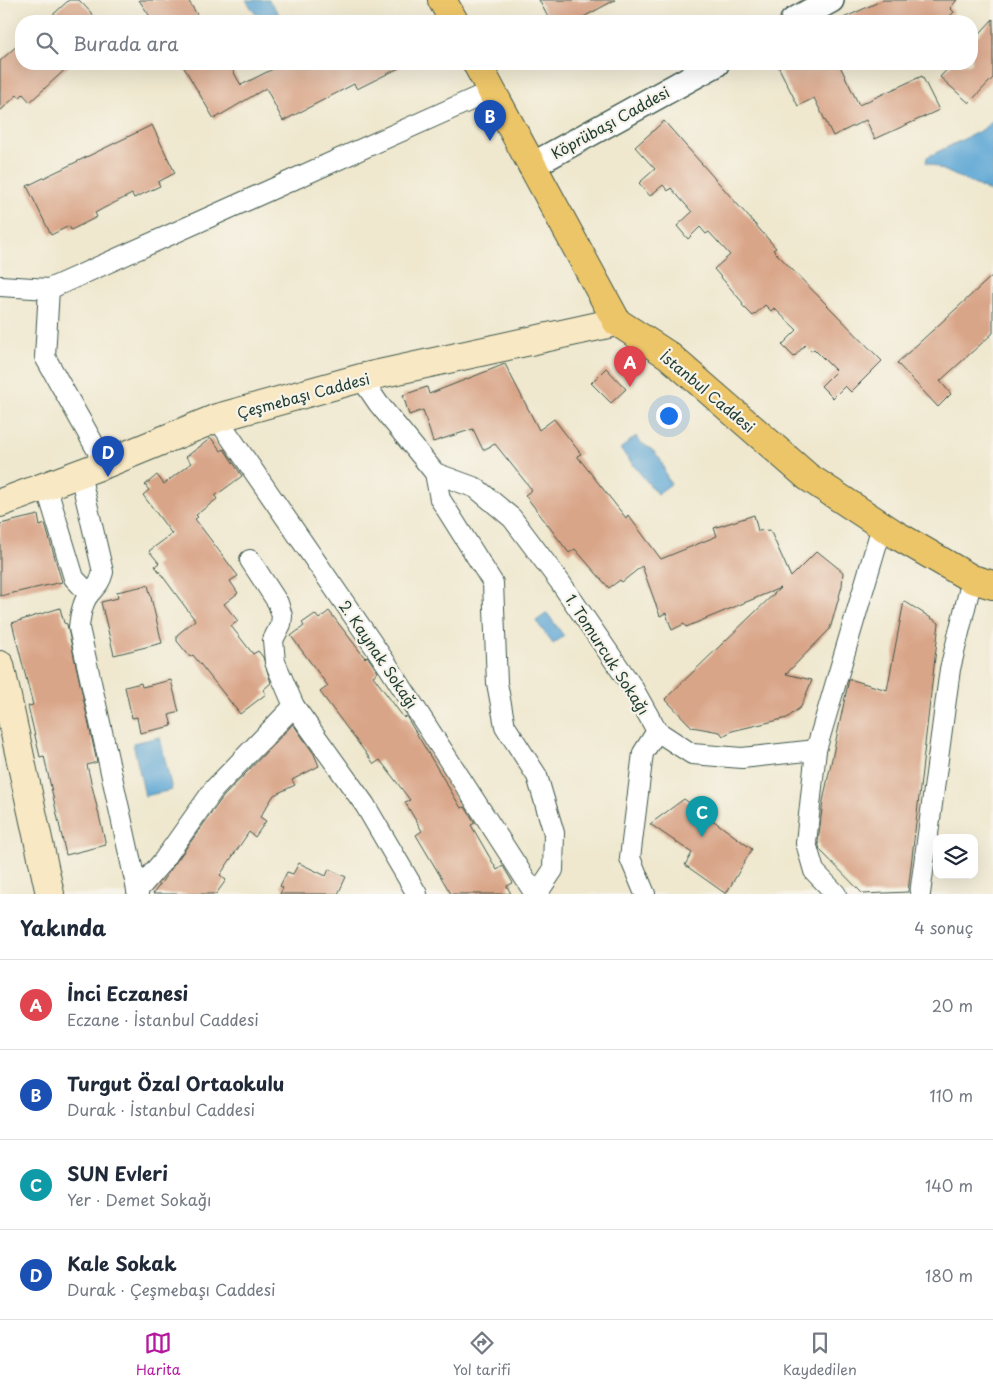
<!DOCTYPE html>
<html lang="tr">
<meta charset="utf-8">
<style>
body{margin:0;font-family:"Playpen Sans",sans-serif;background:#f6f6f7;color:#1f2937}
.controls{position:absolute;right:15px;bottom:15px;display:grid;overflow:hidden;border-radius:10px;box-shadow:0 5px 20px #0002}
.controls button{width:45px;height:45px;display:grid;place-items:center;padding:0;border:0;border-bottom:1px solid #e0e1e3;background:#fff;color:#1f2937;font:25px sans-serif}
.you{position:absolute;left:668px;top:415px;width:18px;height:18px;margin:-12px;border:4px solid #fff;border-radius:50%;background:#1a73e8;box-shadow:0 0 0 8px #1a73e833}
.badge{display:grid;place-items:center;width:32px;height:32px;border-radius:50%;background:#b5179e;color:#fff;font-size:16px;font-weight:700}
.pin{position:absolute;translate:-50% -41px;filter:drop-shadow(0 1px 2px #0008)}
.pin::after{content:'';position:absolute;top:26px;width:18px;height:15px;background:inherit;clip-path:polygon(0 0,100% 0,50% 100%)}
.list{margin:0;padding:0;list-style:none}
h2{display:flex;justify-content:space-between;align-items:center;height:65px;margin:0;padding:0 20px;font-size:21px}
h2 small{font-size:16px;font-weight:400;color:#747a83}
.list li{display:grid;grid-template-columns:32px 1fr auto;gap:15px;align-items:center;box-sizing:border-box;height:90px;padding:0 20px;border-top:1px solid #e0e1e3}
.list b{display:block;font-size:19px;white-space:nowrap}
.list p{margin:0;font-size:16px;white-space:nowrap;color:#747a83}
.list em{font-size:16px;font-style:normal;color:#747a83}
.icon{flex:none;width:28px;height:28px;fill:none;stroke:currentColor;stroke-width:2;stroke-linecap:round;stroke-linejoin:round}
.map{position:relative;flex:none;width:993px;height:894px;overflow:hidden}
.search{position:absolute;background:#fff;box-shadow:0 5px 20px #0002;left:15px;right:15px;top:15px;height:55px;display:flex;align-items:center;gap:12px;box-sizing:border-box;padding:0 18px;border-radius:20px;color:#747a83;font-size:19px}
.sheet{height:425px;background:#fff}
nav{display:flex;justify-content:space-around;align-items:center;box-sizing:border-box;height:70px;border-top:1px solid #e0e1e3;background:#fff;font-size:14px;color:#747a83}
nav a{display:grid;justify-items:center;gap:2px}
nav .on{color:#b5179e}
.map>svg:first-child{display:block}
.water{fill:#5ea7d5;stroke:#3e7284}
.building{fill:#d9a588}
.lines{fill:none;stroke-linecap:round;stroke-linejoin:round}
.minor-casing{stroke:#3e574b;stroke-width:22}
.tertiary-casing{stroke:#3e574b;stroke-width:28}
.secondary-casing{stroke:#3e574b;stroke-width:30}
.primary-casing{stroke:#3e574b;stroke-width:30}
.minor{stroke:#fff;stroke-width:20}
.tertiary{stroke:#fff;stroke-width:25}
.secondary{stroke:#f8e8c3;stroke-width:28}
.primary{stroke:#edc569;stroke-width:28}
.labels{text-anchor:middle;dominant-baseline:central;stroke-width:4.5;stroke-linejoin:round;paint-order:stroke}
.street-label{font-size:15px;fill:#1f3d34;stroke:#f7f3e8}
</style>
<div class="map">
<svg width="993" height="894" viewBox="0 0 993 894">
<rect width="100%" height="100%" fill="#f7f3e8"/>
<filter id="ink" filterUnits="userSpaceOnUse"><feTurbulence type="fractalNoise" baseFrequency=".02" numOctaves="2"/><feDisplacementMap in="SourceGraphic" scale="10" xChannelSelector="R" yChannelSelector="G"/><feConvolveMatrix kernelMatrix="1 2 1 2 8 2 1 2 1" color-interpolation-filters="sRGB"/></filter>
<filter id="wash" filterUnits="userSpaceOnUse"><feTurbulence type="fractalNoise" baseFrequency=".0096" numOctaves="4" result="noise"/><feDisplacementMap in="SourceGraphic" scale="20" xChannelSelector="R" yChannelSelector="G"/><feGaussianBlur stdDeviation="1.12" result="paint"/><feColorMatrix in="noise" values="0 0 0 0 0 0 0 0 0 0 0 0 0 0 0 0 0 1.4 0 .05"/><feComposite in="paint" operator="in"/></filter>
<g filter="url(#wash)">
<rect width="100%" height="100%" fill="#efe8cf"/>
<g class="water">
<path d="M246,0h23l15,21h-24z"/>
<path d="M993,120v73l-67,-31 1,-5 55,-27z"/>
<path d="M636,436c5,10 15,10 21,19 8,9 6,18 14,29l-14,10 -37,-45z"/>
<path d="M547,613l17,23 -11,8 -17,-23z"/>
<path d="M160,737l12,53 -27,6 -12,-53z"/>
</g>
<g id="blocks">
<g class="building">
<path d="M69,0h10l20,21h-53z"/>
<path d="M139,0h49l13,21h-48z"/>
<path d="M539,0h76l-39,21h-26z"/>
<path d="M883,0h74l-7,8 4,4 -9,9h-108z"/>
<path d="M993,19v59l-24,25 -29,-26 12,-13h20v-22z"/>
<path d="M21,42v22h50l-41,38 -7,-8 -3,3 -3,-2 -17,16v-50z"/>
<path d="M182,64h47l12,21 42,-21h124l-50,25 -3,-5 -71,37 -17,-33 -52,31z"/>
<path d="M777,64h62l20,41 63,-29 17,34 -64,29 -9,-19 -33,16 -19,-38 -16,8z"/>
<path d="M664,121l112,127 -3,2 109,111 -31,31 -6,-6 -12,12 -12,-12 15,-15 -22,-22 -3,2 -6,-6 -11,12 -12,-12 15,-15 -23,-22 -3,3 -6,-6 -12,11 -11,-11 1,-2 -29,-34 16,-14 -21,-23 -3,2 -6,-7 -12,12 -11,-13 15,-14 -21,-24 -3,3 -5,-6 -13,11 -11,-13 16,-14 -20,-22z"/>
<path d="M152,125l23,48 -17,9 2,4 -26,12 -2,-4 -28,14 -9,5 2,4 -26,13 -2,-4 -18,9 -24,-49z"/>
<path d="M993,275v58l-53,48 11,13 -13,13 -41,-44z"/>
<path d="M505,364l34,66 15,-11 27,35 -4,2 49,62 2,-3 33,44 56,-23 -3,-8 40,-13 4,16 12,-1 21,47 26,-26 26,21 -1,14 -12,43 -44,45 26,6 -11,27 -14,11 -55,13 -9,5 -3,-4 -28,-5 -27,-28 115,-111 -94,39 -2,-3 -12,6 -6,-17 -6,3 -18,-50 -20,16 -2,-2 -11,8 -34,-39 -6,4 -44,-58 7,-5 -37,-46 -12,6 -10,-21 -40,13 -10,-32 -14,5 -6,-20 24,-8 2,7z"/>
<path d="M606,368l20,21 -15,14 -20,-20z"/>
<path d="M211,438l10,13 3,-2 18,27 -27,20 2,3 -21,16 2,2 -3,2 43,57 -8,5 8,12 -14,11 14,17 -7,5 22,28 5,-3 5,6 8,26 -8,7 3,4 -26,20 -39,-49 -8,-10 -3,2 -13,-16v-6l18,-15 -40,-54 4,-3 -10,-12 23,-17 -29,-39 6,-5 -4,-5 12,-10 7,9 27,-21 -5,-6z"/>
<path d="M38,515l2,11 5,-2 17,58 -62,14v-72z"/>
<path d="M148,585l14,58 -48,12 -13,-53 17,-4 -1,-6z"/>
<path d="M904,601l35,22 -31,269 -45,2 -43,-44 -2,-8 5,-41 26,-122 38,11z"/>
<path d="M60,608l4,15 3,1 30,138 -10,3 19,80 -40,10 -22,-99 -4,1 -12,-51 5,-1 -21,-82z"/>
<path d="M329,611l36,47 2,-2 11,16 -5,4 31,42 2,-2 55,92 4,-1 10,16 -4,2 26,45 6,-4 10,17 -6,3 4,8h-60l-35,-59 6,-4 -17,-29 5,-2 -30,-40 -6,4 -54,-72 8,-6 -37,-50 13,-10 -2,-3 13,-9 4,5z"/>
<path d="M171,680l8,32 -10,3 3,11 -32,7 -3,-16 -5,1 -7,-31 16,-4 1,4z"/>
<path d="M293,724l21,30 5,12 -27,14 3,5 -21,10 -14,22 6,4 -11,16 -6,-5 -29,43 6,5 -10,14h-63l70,-97z"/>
<path d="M684,799l68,50 -26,45 -41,-29 7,-12 -42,-29z"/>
<path d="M299,863l27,13 3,-7 17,8 -8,17h-58l3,-6 -3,-2 7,-14 6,2z"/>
</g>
</g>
</g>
<g filter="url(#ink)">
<use href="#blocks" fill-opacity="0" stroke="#3e574b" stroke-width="1"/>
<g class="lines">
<g class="minor-casing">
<g id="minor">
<path d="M0,286l49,3 442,-198"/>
<path d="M49,289l-4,68 60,107"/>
<path d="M361,378l17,25 57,70 5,26 53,84 4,100 8,43 32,50 17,57 -1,37 -16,24"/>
<path d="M217,418l173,251 145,225"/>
<path d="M435,473l41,15 36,30 48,64 73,106 24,43 35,23 50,4 74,-8"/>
<path d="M80,474l23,98c-3,11 -6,13 -13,21 -8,9 -10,23 -11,35l59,266"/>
<path d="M46,486l28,92 15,16"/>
<path d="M250,560l28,43 4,13 -1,8 -8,16 2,22 19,44 71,99 52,89"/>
<path d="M137,891l26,-30 51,-72 80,-83"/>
<path d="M645,894l-15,-36 13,-105 14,-22"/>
<path d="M836,894l-22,-23 -8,-28 10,-93 66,-224"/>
<path d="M920,894l30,-225 22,-90"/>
</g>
</g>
<g class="tertiary-casing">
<g id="tertiary">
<path d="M793,21l38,-21"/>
<path d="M531,166l185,-102"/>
</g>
</g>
<g class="secondary-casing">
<g id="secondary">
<path d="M0,503l105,-39 112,-46 144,-40 256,-56"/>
<path d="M0,665l50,229"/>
</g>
</g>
<g class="primary-casing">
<g id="primary">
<path d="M442,0l12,21"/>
<path d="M477,64l140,258 51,33 140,122 85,56 79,46 21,6"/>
</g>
</g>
<use href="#minor" class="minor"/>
<use href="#tertiary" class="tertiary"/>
<use href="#secondary" class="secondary"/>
<use href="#primary" class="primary"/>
</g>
</g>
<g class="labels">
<g class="street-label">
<text transform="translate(610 122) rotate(-29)">Köprübaşı Caddesi</text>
<text transform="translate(708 391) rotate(40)">İstanbul Caddesi</text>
<text transform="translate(303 395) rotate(-15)">Çeşmebaşı Caddesi</text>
<text transform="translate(379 654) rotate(56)">2. Kaynak Sokağı</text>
<text transform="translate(608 654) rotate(57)">1. Tomurcuk Sokağı</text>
</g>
</g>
</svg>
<div class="controls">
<button><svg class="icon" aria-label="layers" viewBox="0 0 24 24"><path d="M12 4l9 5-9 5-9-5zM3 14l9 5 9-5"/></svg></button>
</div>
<div class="you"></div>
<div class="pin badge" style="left:630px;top:387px;background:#e0444e">A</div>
<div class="pin badge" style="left:490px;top:141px;background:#1a4fb4">B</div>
<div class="pin badge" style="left:702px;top:837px;background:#0f9aa8">C</div>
<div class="pin badge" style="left:108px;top:477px;background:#1a4fb4">D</div>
<div class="search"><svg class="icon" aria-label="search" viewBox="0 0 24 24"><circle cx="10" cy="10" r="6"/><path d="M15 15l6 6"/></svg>Burada ara</div>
</div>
<section class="sheet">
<h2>Yakında<small>4 sonuç</small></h2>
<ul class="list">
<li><span class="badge" style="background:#e0444e">A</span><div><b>İnci Eczanesi</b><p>Eczane · İstanbul Caddesi</p></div><em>20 m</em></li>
<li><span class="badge" style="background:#1a4fb4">B</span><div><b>Turgut Özal Ortaokulu</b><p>Durak · İstanbul Caddesi</p></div><em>110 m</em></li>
<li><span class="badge" style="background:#0f9aa8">C</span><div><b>SUN Evleri</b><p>Yer · Demet Sokağı</p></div><em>140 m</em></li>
<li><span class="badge" style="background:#1a4fb4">D</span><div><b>Kale Sokak</b><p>Durak · Çeşmebaşı Caddesi</p></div><em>180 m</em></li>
</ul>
</section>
<nav>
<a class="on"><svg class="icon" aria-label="map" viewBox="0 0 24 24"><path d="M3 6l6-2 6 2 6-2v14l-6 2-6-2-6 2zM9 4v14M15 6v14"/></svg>Harita</a>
<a><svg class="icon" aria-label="directions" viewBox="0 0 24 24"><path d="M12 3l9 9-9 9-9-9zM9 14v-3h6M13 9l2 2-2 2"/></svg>Yol tarifi</a>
<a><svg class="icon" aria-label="saved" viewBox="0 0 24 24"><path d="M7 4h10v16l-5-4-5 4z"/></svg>Kaydedilen</a>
</nav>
